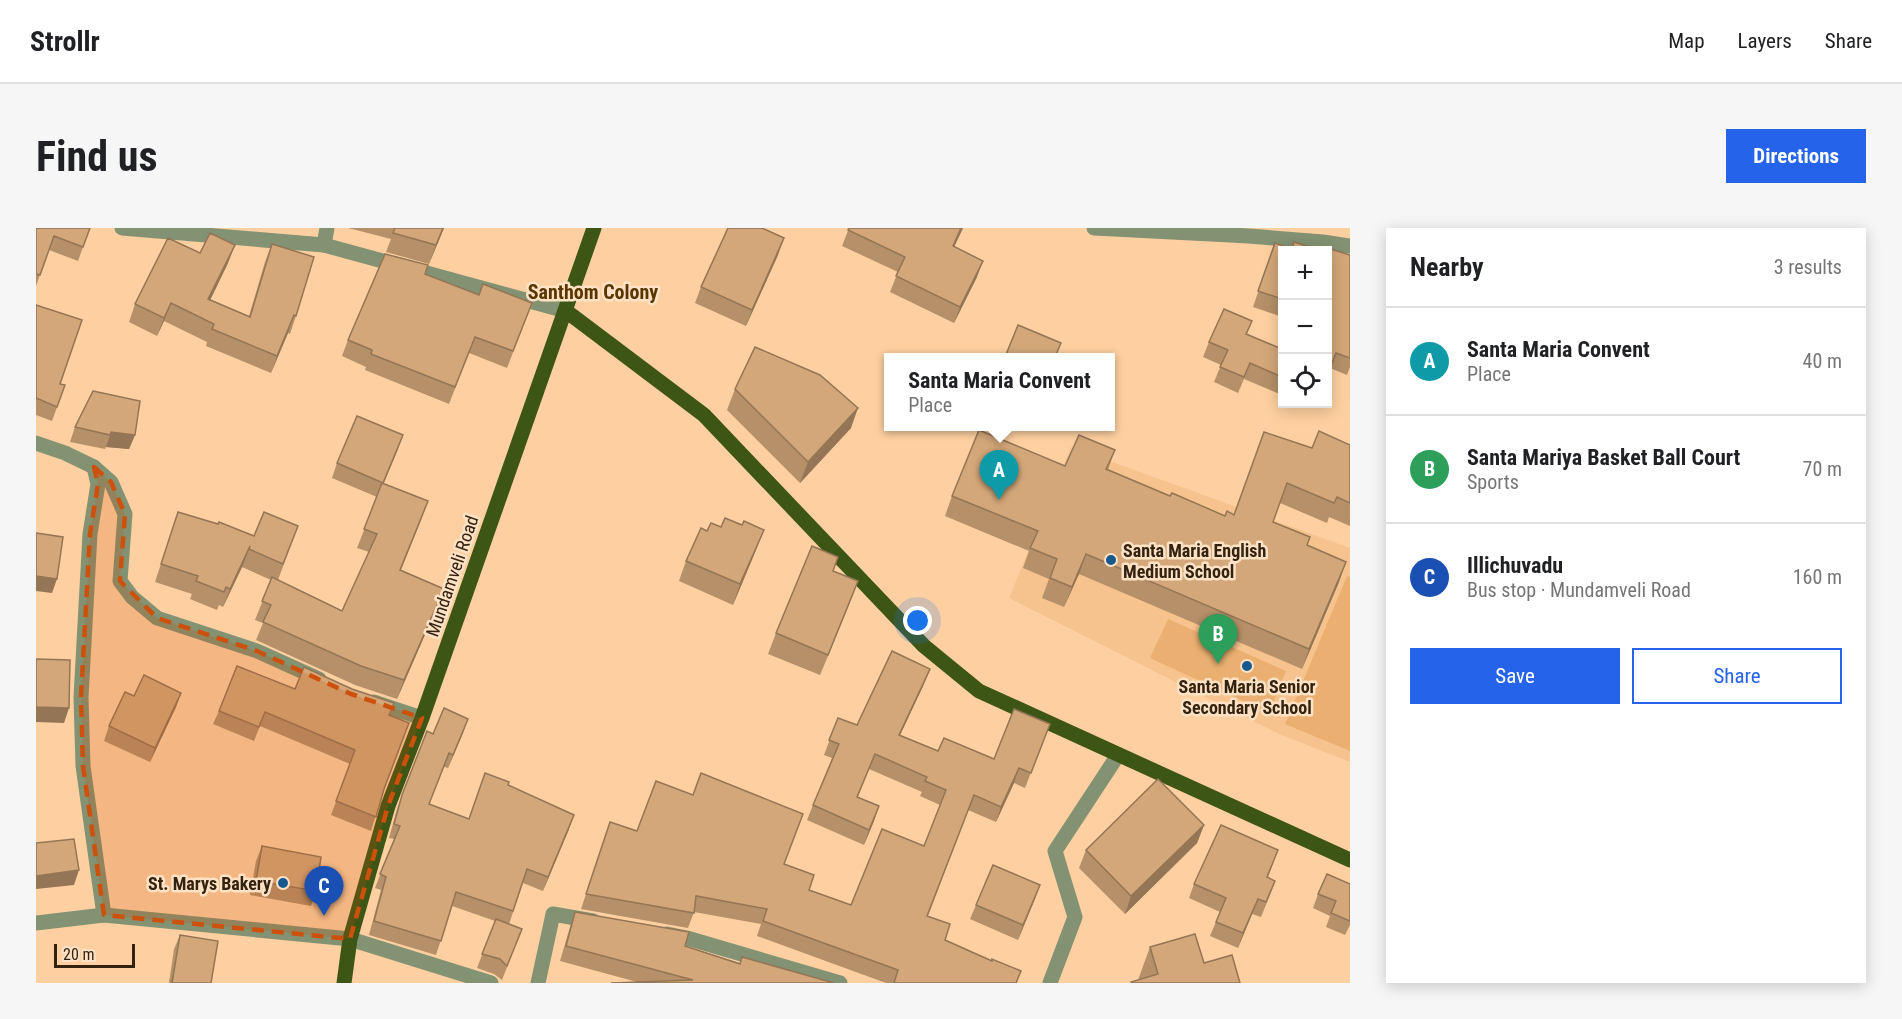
<!DOCTYPE html>
<meta charset="utf-8">
<style>
body{margin:0;font-family:"Roboto Condensed",sans-serif;background:#f6f6f6;color:#202124}
.controls{position:absolute;right:18px;top:18px;display:grid;overflow:hidden;border-radius:0px;box-shadow:0 3px 15px #0003}
.controls button{width:54px;height:54px;display:grid;place-items:center;padding:0;border:0;border-bottom:2px solid #e0e0e0;background:#fff;color:#202124;font:30px sans-serif}
.scale{position:absolute;left:18px;bottom:15px;width:81px;box-sizing:border-box;padding-left:6px;border:3px solid #33220f;border-top:0;font-size:16px;line-height:21px;white-space:nowrap;color:#33220f;-webkit-text-stroke:4px #fee2c5;paint-order:stroke}
.you{position:absolute;left:882px;top:393px;width:21px;height:21px;margin:-15px;border:4px solid #fff;border-radius:50%;background:#1a73e8;box-shadow:0 0 0 9px #1a73e833}
.badge{display:grid;place-items:center;width:39px;height:39px;border-radius:50%;background:#2563eb;color:#fff;font-size:20px;font-weight:700}
.pin{position:absolute;translate:-50% -50px;filter:drop-shadow(0 2px 3px #0008)}
.pin::after{content:'';position:absolute;top:32px;width:21px;height:18px;background:inherit;clip-path:polygon(0 0,100% 0,50% 100%)}
.popup{position:absolute;left:848px;top:125px;width:231px;height:78px;box-sizing:border-box;display:grid;place-content:center;border-radius:0px;background:#fff;filter:drop-shadow(0 2px 4px #0005);font-size:20px;white-space:nowrap;color:#757577}
.popup b{font-size:22px;color:#202124}
.popup::after{content:'';position:absolute;left:50%;top:100%;margin-left:-12px;border:12px solid transparent;border-top-color:#fff}
.list{margin:0;padding:0;list-style:none}
h2{display:flex;justify-content:space-between;align-items:center;height:78px;margin:0;padding:0 24px;font-size:26px}
h2 small{font-size:20px;font-weight:400;color:#757577}
.list li{display:grid;grid-template-columns:39px 1fr auto;gap:18px;align-items:center;box-sizing:border-box;height:108px;padding:0 24px;border-top:2px solid #e0e0e0}
.list b{display:block;font-size:22px;white-space:nowrap}
.list p{margin:0;font-size:20px;white-space:nowrap;color:#757577}
.list em{font-size:20px;font-style:normal;color:#757577}
.actions{display:flex;gap:12px;padding:18px 24px}
.actions a{flex:1;padding:14px 0;border:2px solid #2563eb;border-radius:0px;text-align:center;font-size:21px;color:#2563eb}
.actions .main{background:#2563eb;color:#fff}
.icon{flex:none;width:33px;height:33px;fill:none;stroke:currentColor;stroke-width:2;stroke-linecap:round;stroke-linejoin:round}
.map{position:relative;flex:none;width:1314px;height:755px;overflow:hidden;border-radius:0px}
header{display:flex;align-items:center;gap:36px;box-sizing:border-box;height:84px;padding:0 30px;background:#fff;border-bottom:2px solid #e0e0e0}
header strong{font-size:28px}
nav{display:flex;gap:33px;margin-inline-start:auto;font-size:21px}
.intro{display:flex;align-items:center;justify-content:space-between;box-sizing:border-box;height:144px;padding:0 36px}
h1{margin:0;font-size:42px}
.button{padding:15px 27px;border-radius:0px;background:#2563eb;color:#fff;font-size:21px;font-weight:700}
main{display:flex;gap:36px;padding:0 36px}
aside{flex:1;background:#fff;border-radius:0px;box-shadow:0 3px 15px #0003}
.map>svg:first-child{display:block}
.built{fill:#f6c28d}
.grass{fill:#ebb071}
.lines{fill:none;stroke-linecap:round;stroke-linejoin:round}
.minor{stroke:#839272;stroke-width:15}
.major{stroke:#3e5615;stroke-width:15}
.wall{fill:#b59068}
.shaded-wall{fill:#947555}
.building{fill:#d3a779;stroke:#947555;stroke-width:1.5}
.marked{fill:#cd510c;fill-opacity:0.2;stroke:#cd510c;stroke-width:4.5;stroke-dasharray:12 8;stroke-linejoin:round}
.poi-dot{fill:#15598e;stroke:#fee2c5;stroke-width:2}
.labels{text-anchor:middle;dominant-baseline:central;stroke-width:5;stroke-linejoin:round;paint-order:stroke}
.poi-label{font-size:18px;font-weight:bold;fill:#33220f;stroke:#fee2c5;text-anchor:start}
.street-label{font-size:18px;fill:#33220f;stroke:#fee2c5}
.neighbourhood-label{font-size:20px;font-weight:bold;fill:#5a3500;stroke:#fee2c5}
</style>
<header>
<strong>Strollr</strong>
<nav><a>Map</a><a>Layers</a><a>Share</a></nav>
</header>
<div class="intro"><h1>Find us</h1><a class="button">Directions</a></div>
<main>
<div class="map">
<svg width="1314" height="755" viewBox="0 0 1314 755">
<rect width="100%" height="100%" fill="#fed0a1"/>
<path class="built" d="M1035,219l279,101v214l-71,-28 -270,-136z"/>
<g class="grass">
<path d="M1311,348l3,1v174l-65,-27z"/>
<path d="M1132,391l118,52 -17,42 -119,-55z"/>
</g>
<g class="lines">
<g class="minor">
<path d="M86,0l202,17 242,66"/>
<path d="M1058,0l155,8 74,6 27,4"/>
<path d="M288,17l3,-17"/>
<path d="M0,215l29,10 29,14 4,17 -8,50 -9,163 2,69 21,149"/>
<path d="M58,239l17,15 14,32 -5,67 12,16 25,21 100,33 62,28"/>
<path d="M338,474l48,16"/>
<path d="M0,695l68,-8 246,24 141,44"/>
<path d="M631,706l20,4 153,45"/>
<path d="M502,755l15,-69 40,7"/>
<path d="M1014,755l25,-66 -20,-66 63,-96"/>
</g>
<g class="major">
<path d="M530,83l138,104 220,231 55,45 371,169"/>
<path d="M308,755l6,-44 38,-133 34,-88 172,-490"/>
</g>
</g>
<g class="wall">
<path d="M0,0h54l-12,33 -29,-11 -13,36z"/>
<path d="M312,0h96l-15,36 -43,-12 5,-13z"/>
<path d="M813,0h114l-9,19 23,30 -23,46 -64,-31 8,-20 -56,-26z"/>
<path d="M1258,14l25,8h-37v67l-29,-10 22,-64 17,6z"/>
<path d="M236,16l24,72 -6,18 -2,-1 -17,40 -65,-27 1,-4 -43,-21 -7,15 -28,-14 6,-18 65,-51 28,10 -18,37 39,16 16,-54z"/>
<path d="M742,27l-32,71 -51,-23 6,-16z"/>
<path d="M1314,27v112l-3,8 -17,-7z"/>
<path d="M389,46l54,21 53,8 -25,65 -38,-15 -20,51 -84,-34 1,-3 -24,-11 6,-16z"/>
<path d="M0,77l24,79 5,1 -13,36 -16,-6z"/>
<path d="M1216,93l-5,13 35,15v46l-38,-16 -6,14 -24,-11 7,-17 -18,-8 6,-15z"/>
<path d="M699,161l116,39 -51,55 -73,-73z"/>
<path d="M1268,176h12l-2,4z"/>
<path d="M39,199l60,8 -6,14 -23,-2 -1,2 -35,-7z"/>
<path d="M1314,217v81l-21,-9 -2,6 -47,-20 -7,19 34,23 32,37 -37,87 -223,-95 -15,33 -22,-9 7,-19 -26,-11 6,-17 -84,-35 7,-20 113,-30 50,-16 -7,20 62,26 55,20 9,-1 78,-67z"/>
<path d="M362,221l-15,34 38,37 -20,50 43,19 -7,18 -40,92 -42,-14 -99,-45 7,-17 -8,-3 16,-40 -29,-13 1,-2 -20,42 -4,-2 -2,5 -27,-11 2,-5 -37,-12 23,-70 76,24 44,-10 -20,54 64,31 27,-59 -12,-4 20,-51 -45,-19 5,-15z"/>
<path d="M720,322l-23,55 -54,-24 7,-20z"/>
<path d="M802,329l-5,14 17,31 -30,73 -52,-21 8,-21z"/>
<path d="M888,456l-24,51 38,16 56,8 56,-35 -25,64 -11,-5 -18,39 -28,-12 -40,106 17,24 72,43h-131l-129,-47 4,-12 -67,-12 -6,16 -107,-19 24,-72 32,-6 147,33 25,26 42,15 73,-59 16,-41 -20,-9 2,-4 -53,-23 -11,28 16,24 -10,24 -57,-25 25,-62 -8,-3 14,-37 19,7z"/>
<path d="M259,461h57l42,14 -4,12 -7,77 -12,39 -40,-16 19,-51 -90,-38 -6,15 -41,-17 6,-13z"/>
<path d="M145,465l-5,14 -26,55 -46,-21 5,-15 25,-30z"/>
<path d="M391,503l6,3 30,-1 -15,35 -4,-1 -15,37 40,15 39,-34 61,44 -26,62 -20,-8 -14,41 13,5 -20,51 -8,-6 -17,-6 18,-47 -43,-15 -16,49 -67,-20 12,-45 -6,-2 19,-49 -5,-1 8,-29z"/>
<path d="M1168,597l-7,18 -72,71 -46,-46 7,-18z"/>
<path d="M226,618l54,45 -5,15 -61,-11 6,-34z"/>
<path d="M1242,622l-10,27 7,4 -5,14 -9,22 -9,-3 -14,34 -28,-12 10,-24 -31,-14 5,-14z"/>
<path d="M1314,656v41l-5,10 -19,-8 4,-11 -17,-8 5,-14z"/>
<path d="M1004,657l-22,55 -48,-21 6,-14z"/>
<path d="M539,684l165,51 2,-6 92,26 -197,-1 -77,-21 10,-34z"/>
<path d="M144,707l31,48h-42l5,-34z"/>
<path d="M1114,719l90,36h-109v-1l7,-2z"/>
</g>
<g class="shaded-wall">
<path d="M407,0h1l-15,36 7,-19z"/>
<path d="M925,0h2l-16,34 6,-16z"/>
<path d="M748,10l-6,17 -32,71 6,-16z"/>
<path d="M199,17l-7,18 -26,54 6,-18z"/>
<path d="M947,33l-6,16 -23,46 6,-16z"/>
<path d="M135,75l-7,18 -7,15 7,-18z"/>
<path d="M258,87l-6,18 -17,40 6,-17z"/>
<path d="M822,180l-7,20 -51,55 8,-21z"/>
<path d="M75,204l24,3 -6,14 -23,-2z"/>
<path d="M367,207l-5,14 -20,48 5,-14z"/>
<path d="M392,273l-7,19 -28,68 7,-18z"/>
<path d="M728,302l-8,20 -23,55 7,-21z"/>
<path d="M214,318l-7,19 -20,42 7,-18z"/>
<path d="M1050,326l-7,20 -15,33 8,-20z"/>
<path d="M1310,334l-7,20 -37,87 7,-20z"/>
<path d="M0,348l21,3 -5,14 -16,-2z"/>
<path d="M822,353l-8,21 -30,73 8,-20z"/>
<path d="M408,361l-7,18 -40,92 7,-19z"/>
<path d="M894,441l-6,15 -31,66 6,-15z"/>
<path d="M145,465l-5,14 -26,55 5,-14z"/>
<path d="M0,479l33,1 -5,15 -28,-1z"/>
<path d="M432,491l-5,14 -15,35 5,-13z"/>
<path d="M983,540l-5,15 -18,39 5,-15z"/>
<path d="M843,578l-5,15 -10,24 5,-15z"/>
<path d="M538,587l-5,14 -26,62 5,-14z"/>
<path d="M1168,597l-7,18 -72,71 6,-18z"/>
<path d="M43,642l-5,15 -38,4v-13z"/>
<path d="M1004,657l-5,14 -17,41 5,-15z"/>
<path d="M1222,671l-6,15 -14,34 5,-15z"/>
</g>
<g class="building">
<path d="M0,0h54l-7,19 -29,-11 -14,39 -4,-1z"/>
<path d="M359,0h48l-7,17 -43,-12z"/>
<path d="M692,0h34l22,10 -32,72 -51,-23z"/>
<path d="M813,0h112l-8,18 30,15 -23,46 -64,-31 9,-19 -57,-27z"/>
<path d="M174,5l25,12 -27,54 42,18 22,-73 42,13 -18,59 -2,-1 -17,41 -65,-27 2,-5 -43,-21 -7,15 -29,-14 33,-66 32,15z"/>
<path d="M1258,14l25,8h-37v49l-24,-8 17,-48 17,6z"/>
<path d="M1291,20l23,7v103l-14,-5 -8,20v-123h-1z"/>
<path d="M349,26l43,11 -3,9 54,21 4,-11 49,19 -19,48 -38,-14 -20,50 -84,-33 1,-4 -24,-10z"/>
<path d="M0,77l46,15 -22,64 5,1 -8,22 -21,-9z"/>
<path d="M1188,81l28,12 -6,13 36,15v28l-32,-14 -6,14 -24,-10 8,-17 -19,-8z"/>
<path d="M982,97l43,18 -6,14h-50z"/>
<path d="M719,119l65,28 38,33 -50,54 -73,-73z"/>
<path d="M57,163l47,10 -5,34 -24,-3 -1,3 -35,-8z"/>
<path d="M321,188l46,19 -20,48 -46,-20z"/>
<path d="M943,202l86,36 14,-31 36,15 -9,19 64,27 2,-3 53,23 2,-5 7,4 30,-83 48,16 7,-17 31,14v58l-13,-6 -3,6 -47,-20 -14,39 37,15 -3,8 39,17 -37,87 -223,-95 -14,33 -22,-9 7,-19 -27,-11 8,-17 -86,-35z"/>
<path d="M346,255l46,18 -28,69 44,19 -40,91 -43,-14 -98,-44 8,-17 -9,-4 10,-24 70,34 35,-77 -13,-5z"/>
<path d="M142,284l40,12 1,-2 35,14 10,-24 34,14 -15,38 -34,-15 1,-3 -20,43 -4,-2 -2,5 -28,-11 2,-5 -37,-12z"/>
<path d="M689,290l17,7 2,-4 20,9 -24,54 -54,-23 15,-33 6,3 4,-8 10,4z"/>
<path d="M0,305l27,4 -6,42 -21,-3z"/>
<path d="M776,318l26,11 -5,14 25,10 -30,74 -52,-22z"/>
<path d="M856,423l38,18 -31,66 39,16 6,-13 50,21 20,-50 36,15 -19,49 -12,-5 -18,39 -27,-12 -47,121 23,8 -5,16 47,21v-2l29,12 -5,12h-122l4,-13 -135,-49 4,-12 -71,-13 -2,17 -108,-19 24,-72 27,9 19,-50 37,14 8,-22 102,41 -19,50 30,11 -5,15 42,15 31,-76 42,17 22,-56 -21,-9 2,-4 -52,-23 -18,43 22,9 -10,24 -56,-25 26,-61 -10,-4 9,-22 19,7z"/>
<path d="M0,431l34,1 -1,48 -33,-1z"/>
<path d="M201,438l58,23 9,-22 48,22 42,14 -5,12 20,8 -25,66 -8,28 -40,-16 19,-51 -90,-38 -6,15 -40,-16z"/>
<path d="M108,447l37,18 -26,55 -46,-22 16,-34 9,4z"/>
<path d="M408,480l24,11 -15,36 -4,-2 -20,51 40,15 16,-46 24,9 -1,3 66,30 -26,62 -21,-8 -14,42 -57,-19 -15,49 -67,-20 12,-44 -6,-3 20,-48 -6,-2 8,-29 25,-64 6,3z"/>
<path d="M1122,551l46,46 -73,71 -45,-46z"/>
<path d="M1185,597l57,25 -11,27 8,4 -9,21 -8,-3 -15,34 -27,-11 10,-24 -32,-14z"/>
<path d="M38,611l5,31 -43,6v-33z"/>
<path d="M226,618l59,11 -5,34 -60,-10z"/>
<path d="M957,637l47,20 -17,40 -47,-20z"/>
<path d="M1291,646l23,10v37l-19,-8 5,-12 -18,-7z"/>
<path d="M539,684l114,20 -4,14 55,18 2,-7 92,26h-223l82,-3 -127,-34z"/>
<path d="M460,691l26,10 -15,37 -7,-7 -18,-5z"/>
<path d="M1159,706l9,29 28,-8 8,28h-108l-1,-1 27,-8 -8,-27z"/>
<path d="M144,707l38,6 -7,42h-39z"/>
</g>
<path class="marked" d="M58,239l17,15 14,32 -5,67 37,37 100,33 94,43 71,24 -34,88 -38,133 -246,-24 -21,-149 -2,-69 9,-163 8,-50z"/>
<g class="poi-dot">
<circle cx="1075" cy="332" r="6"/>
<circle cx="1211" cy="438" r="6"/>
<circle cx="247" cy="655" r="6"/>
</g>
<g class="labels">
<g class="poi-label">
<text x="1087" y="322">Santa Maria English<tspan x="1087" dy="21">Medium School</tspan></text>
<text x="1211" y="458" text-anchor="middle">Santa Maria Senior<tspan x="1211" dy="21">Secondary School</tspan></text>
<text x="235" y="655" text-anchor="end">St. Marys Bakery</text>
</g>
<g class="street-label">
<text transform="translate(416 348) rotate(-71)">Mundamveli Road</text>
</g>
<g class="neighbourhood-label">
<text x="557" y="64">Santhom Colony</text>
</g>
</g>
</svg>
<div class="controls">
<button>+</button>
<button>−</button>
<button><svg class="icon" aria-label="locate" viewBox="0 0 24 24"><circle cx="12" cy="12" r="6"/><path d="M12 2v4M12 18v4M2 12h4M18 12h4"/></svg></button>
</div>
<div class="scale">20 m</div>
<div class="you"></div>
<div class="pin badge" style="left:963px;top:272px;background:#0f9aa8">A</div>
<div class="popup"><b>Santa Maria Convent</b>Place</div>
<div class="pin badge" style="left:1182px;top:436px;background:#2e9e5b">B</div>
<div class="pin badge" style="left:288px;top:688px;background:#1a4fb4">C</div>
</div>
<aside>
<h2>Nearby<small>3 results</small></h2>
<ul class="list">
<li><span class="badge" style="background:#0f9aa8">A</span><div><b>Santa Maria Convent</b><p>Place</p></div><em>40 m</em></li>
<li><span class="badge" style="background:#2e9e5b">B</span><div><b>Santa Mariya Basket Ball Court</b><p>Sports</p></div><em>70 m</em></li>
<li><span class="badge" style="background:#1a4fb4">C</span><div><b>Illichuvadu</b><p>Bus stop · Mundamveli Road</p></div><em>160 m</em></li>
</ul>
<div class="actions"><a class="main">Save</a><a>Share</a></div>
</aside>
</main>
